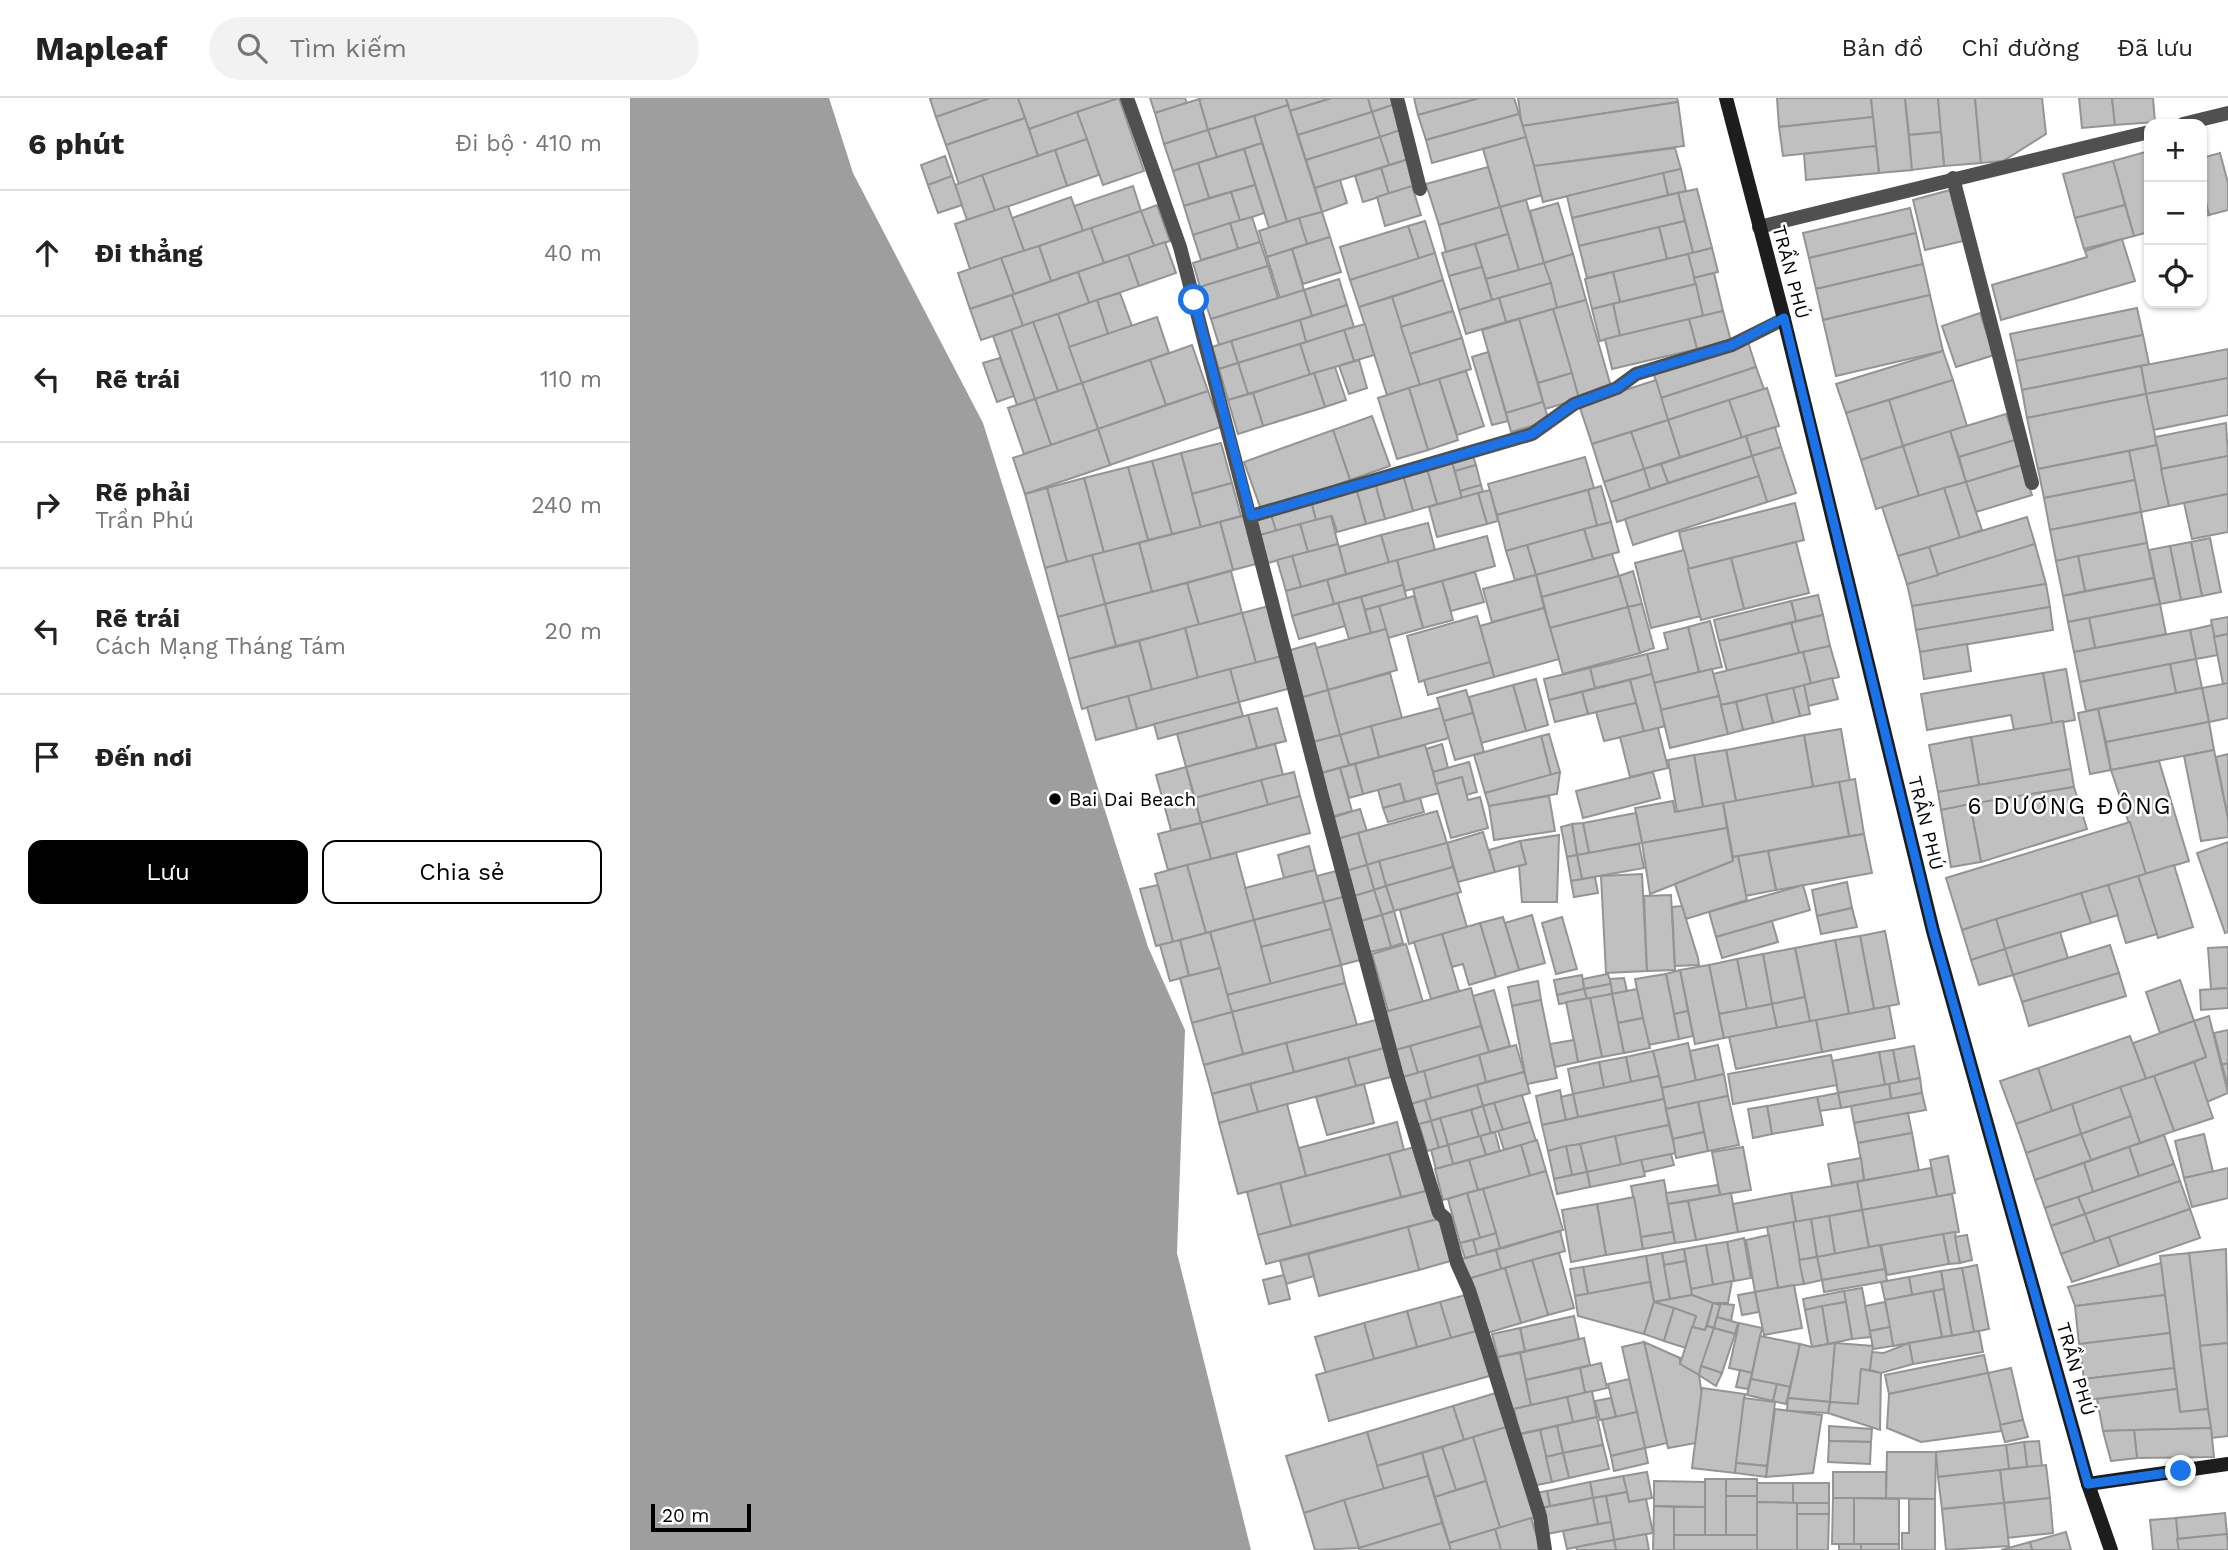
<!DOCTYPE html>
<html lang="vi">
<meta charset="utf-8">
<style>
body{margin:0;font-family:"Work Sans",sans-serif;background:#f2f2f2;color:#222}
.controls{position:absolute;right:21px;top:21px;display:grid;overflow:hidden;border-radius:14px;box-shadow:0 2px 5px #0004}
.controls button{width:63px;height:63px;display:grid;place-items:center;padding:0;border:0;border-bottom:2px solid #e0e0e0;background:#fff;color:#222;font:35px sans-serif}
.scale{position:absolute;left:21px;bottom:18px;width:100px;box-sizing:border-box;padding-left:7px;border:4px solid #000;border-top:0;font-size:19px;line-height:24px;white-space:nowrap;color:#000;-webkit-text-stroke:5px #fff;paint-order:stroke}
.stop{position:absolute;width:21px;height:21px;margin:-16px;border:5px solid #1a73e8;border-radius:50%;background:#fff}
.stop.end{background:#1a73e8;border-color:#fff;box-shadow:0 2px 7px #0008}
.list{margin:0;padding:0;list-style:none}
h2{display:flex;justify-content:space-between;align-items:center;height:91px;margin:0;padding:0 28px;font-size:30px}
h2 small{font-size:23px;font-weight:400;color:#767676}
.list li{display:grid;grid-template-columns:46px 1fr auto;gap:21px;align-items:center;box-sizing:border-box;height:126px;padding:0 28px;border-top:2px solid #e0e0e0}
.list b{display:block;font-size:26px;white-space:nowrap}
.list p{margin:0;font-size:23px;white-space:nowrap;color:#767676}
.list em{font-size:23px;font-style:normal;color:#767676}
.actions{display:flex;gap:14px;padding:21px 28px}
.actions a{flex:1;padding:16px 0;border:2px solid #000;border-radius:14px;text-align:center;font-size:24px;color:#000}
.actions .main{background:#000;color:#fff}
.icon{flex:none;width:38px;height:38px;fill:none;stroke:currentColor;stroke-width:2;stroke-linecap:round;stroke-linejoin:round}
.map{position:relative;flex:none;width:1598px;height:1452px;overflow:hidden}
header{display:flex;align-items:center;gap:42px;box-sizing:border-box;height:98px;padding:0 35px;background:#fff;border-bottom:2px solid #e0e0e0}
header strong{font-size:33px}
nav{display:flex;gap:38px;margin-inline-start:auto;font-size:24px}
.search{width:490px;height:63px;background:#f2f2f2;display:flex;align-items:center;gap:18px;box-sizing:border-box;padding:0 24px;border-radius:38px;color:#767676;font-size:26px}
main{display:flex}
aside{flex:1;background:#fff}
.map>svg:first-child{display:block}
.water{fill:#9e9e9e}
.building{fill:#c0c0c0;stroke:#949494;stroke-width:2}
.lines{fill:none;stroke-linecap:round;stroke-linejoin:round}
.lane{stroke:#505050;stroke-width:14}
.street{stroke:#505050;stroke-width:14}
.secondary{stroke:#1d1d1d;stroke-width:14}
.route{stroke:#1a73e8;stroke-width:9}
.poi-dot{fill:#000;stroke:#fff;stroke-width:2.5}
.labels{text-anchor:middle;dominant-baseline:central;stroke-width:5;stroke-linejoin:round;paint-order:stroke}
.street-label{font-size:19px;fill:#000;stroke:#fff}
.poi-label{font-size:19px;fill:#000;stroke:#fff;text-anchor:start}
.quarter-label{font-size:23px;letter-spacing:2px;fill:#000;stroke:#fff}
</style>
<header>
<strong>Mapleaf</strong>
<div class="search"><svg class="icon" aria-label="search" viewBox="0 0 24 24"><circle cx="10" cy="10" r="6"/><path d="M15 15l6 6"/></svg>Tìm kiếm</div>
<nav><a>Bản đồ</a><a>Chỉ đường</a><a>Đã lưu</a></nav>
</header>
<main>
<aside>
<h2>6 phút<small>Đi bộ · 410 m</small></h2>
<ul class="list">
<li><svg class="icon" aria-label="ahead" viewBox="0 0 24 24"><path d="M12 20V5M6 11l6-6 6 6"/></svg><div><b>Đi thẳng</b></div><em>40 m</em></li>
<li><svg class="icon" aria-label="left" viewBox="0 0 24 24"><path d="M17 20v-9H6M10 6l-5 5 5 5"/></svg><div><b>Rẽ trái</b></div><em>110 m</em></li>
<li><svg class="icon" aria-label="right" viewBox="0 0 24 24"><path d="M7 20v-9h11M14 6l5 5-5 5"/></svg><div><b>Rẽ phải</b><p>Trần Phú</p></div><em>240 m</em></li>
<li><svg class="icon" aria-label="left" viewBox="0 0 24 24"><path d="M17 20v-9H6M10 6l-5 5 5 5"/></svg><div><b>Rẽ trái</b><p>Cách Mạng Tháng Tám</p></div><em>20 m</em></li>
<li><svg class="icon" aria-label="arrive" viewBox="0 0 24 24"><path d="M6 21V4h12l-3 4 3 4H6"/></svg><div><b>Đến nơi</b></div></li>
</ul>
<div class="actions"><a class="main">Lưu</a><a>Chia sẻ</a></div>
</aside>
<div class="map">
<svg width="1598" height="1452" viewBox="0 0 1598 1452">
<rect width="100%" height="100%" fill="#fff"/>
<path class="water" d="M0,0h199l24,75 130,250 165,524 37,83 -8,223 74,297h-621z"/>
<g class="building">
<path d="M303,0h57l-54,19 -6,-18z"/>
<path d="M360,0h28l7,20 -79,27 -10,-28z"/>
<path d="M388,0h101l-90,31z"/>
<path d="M489,0l25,73 -41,14 -26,-73z"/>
<path d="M520,0h35l2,5 -32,10z"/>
<path d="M574,0h82l2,7 -80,25 -9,-31z"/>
<path d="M656,0h46l-42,13z"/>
<path d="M702,0h36l4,14 -74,23 -8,-24z"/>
<path d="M738,0h25l2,6 -23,8z"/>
<path d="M784,0h66l-62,17z"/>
<path d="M850,0h34l5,16 -93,26 -8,-25z"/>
<path d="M888,0h159l1,4 -156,24z"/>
<path d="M1147,0h94l2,19 -94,10z"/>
<path d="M1241,0h34l7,72 -33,3z"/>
<path d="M1275,0h33l3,34 -32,3z"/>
<path d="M1308,0h37l6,65 -37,3z"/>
<path d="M1345,0h67l4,36 -43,27 -22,2z"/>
<path d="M1449,0h33l3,27 -33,3z"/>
<path d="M1482,0h41l2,24 -40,3z"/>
<path d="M569,1l9,31 -44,14 -9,-31z"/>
<path d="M1048,4l6,44 -150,20 -12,-40z"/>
<path d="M765,6l8,26 -23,7 -8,-25z"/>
<path d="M658,7l34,107 -35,10 -33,-106z"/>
<path d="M447,14l10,27 -49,17 -9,-27z"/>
<path d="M742,14l8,25 -74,23 -8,-25z"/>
<path d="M889,16l7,23 -94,26 -6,-23z"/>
<path d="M624,18l8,27 -45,14 -9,-27z"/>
<path d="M1243,19l3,29 -93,10 -4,-29z"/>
<path d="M395,20l13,38 -79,28 -13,-39z"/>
<path d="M578,32l9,27 -44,14 -9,-27z"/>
<path d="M770,32l9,29 -20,6 -9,-28z"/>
<path d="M1311,34l3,34 -32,4 -3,-35z"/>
<path d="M750,39l9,28 -74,23 -9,-28z"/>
<path d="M896,39l16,58 -42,12 -17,-58z"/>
<path d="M457,41l12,36 -32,11 -12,-36z"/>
<path d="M632,45l25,79 -18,6 -25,-79z"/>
<path d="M1246,48l3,27 -73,7 -2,-26z"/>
<path d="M1045,50l6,21 -138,33 -9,-36z"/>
<path d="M614,51l11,36 -46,13 -11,-35z"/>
<path d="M425,52l12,36 -72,25 -13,-36z"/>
<path d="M1519,53v81l-15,4 -21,-75z"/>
<path d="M1590,55l8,30v27l-19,5 -7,-27v-30z"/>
<path d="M315,58l7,20 -24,9 -7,-20z"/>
<path d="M779,61l8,26 -28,9 -8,-26z"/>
<path d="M1483,63l12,44 -50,13 -12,-44z"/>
<path d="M568,65l11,35 -25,8 -11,-35z"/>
<path d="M858,69l12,40 -61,18 -13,-41z"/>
<path d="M751,70l8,26 -26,8 -8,-26z"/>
<path d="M1051,71l5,22 -18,4 -5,-22z"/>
<path d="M1033,75l5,22 -96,23 -5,-22z"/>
<path d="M352,77l13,36 -28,9 -12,-35z"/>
<path d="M322,78l10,29 -24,8 -10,-28z"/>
<path d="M710,82l7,23 -25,9 -7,-24z"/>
<path d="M625,87l9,28 -24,8 -9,-29z"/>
<path d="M503,88l8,25 -58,20 -9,-25z"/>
<path d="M782,88l9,29 -36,11 -8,-29z"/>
<path d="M1572,90l7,27 -7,2z"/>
<path d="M1067,91l15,59 -19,5 -15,-60z"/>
<path d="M1320,92l13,51 -38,9 -12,-50z"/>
<path d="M601,94l9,29 -47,14 -9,-29z"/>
<path d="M1048,95l7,28 -106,25 -7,-28z"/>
<path d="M441,99l12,34 -59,20 -12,-33z"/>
<path d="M896,102l18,63 -25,7 -19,-63z"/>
<path d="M928,105l15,51 -29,9 -14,-52z"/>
<path d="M527,107l13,36 -16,5 -13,-35z"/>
<path d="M1495,107l9,31 -50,13 -9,-31z"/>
<path d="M378,108l16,45 -54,18 -15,-45z"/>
<path d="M870,109l8,27 -62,18 -7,-27z"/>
<path d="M1280,110l6,25 -107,25 -6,-25z"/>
<path d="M511,113l13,35 -50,17 -13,-35z"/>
<path d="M692,114l8,25 -23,7 -8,-26z"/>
<path d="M622,119l8,25 -22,7 -8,-26z"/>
<path d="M669,120l8,26 -40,13 -8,-26z"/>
<path d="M795,123l10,32 -16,6 -11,-33z"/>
<path d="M1055,123l8,32 -26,6 -8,-32z"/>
<path d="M600,125l8,26 -37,11 -8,-25z"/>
<path d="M778,128l11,33 -69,21 -10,-33z"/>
<path d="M1029,129l8,32 -80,19 -8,-32z"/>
<path d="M461,130l13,35 -53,18 -12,-35z"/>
<path d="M1286,135l7,31 -107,25 -7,-31z"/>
<path d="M878,136l11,36 -33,9 -11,-35z"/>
<path d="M700,139l11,35 -38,12 -11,-35z"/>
<path d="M1492,141l13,42 -134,39 -9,-35 95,-28 -2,-6z"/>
<path d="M535,144l11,31 -37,13 -11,-31z"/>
<path d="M630,144l8,24 -68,21 -7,-24z"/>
<path d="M845,146l7,23 -33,9 -7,-23z"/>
<path d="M409,148l12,35 -37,13 -13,-36z"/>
<path d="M1082,150l6,24 -24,6 -6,-24z"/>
<path d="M662,151l12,41 -24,8 -13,-41z"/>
<path d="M805,155l8,27 -84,27 -9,-27z"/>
<path d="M943,156l13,46 -29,8 -13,-45z"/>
<path d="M1058,156l8,30 -76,18 -7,-30z"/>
<path d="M498,157l11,31 -50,17 -11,-31z"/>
<path d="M371,160l13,36 -44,15 -12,-36z"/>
<path d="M914,165l7,20 -59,17 -6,-21z"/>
<path d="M1293,166l7,31 -107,25 -7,-31z"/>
<path d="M638,168l10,32 -67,21 -11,-32z"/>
<path d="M852,169l10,33 -33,10 -10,-34z"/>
<path d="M448,174l11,31 -66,23 -11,-31z"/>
<path d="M983,174l7,30 -28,7 -7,-30z"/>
<path d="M1084,175l9,38 -20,5 -9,-38z"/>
<path d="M709,181l8,26 -35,11 -8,-26z"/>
<path d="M813,182l10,31 -52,16 -9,-30z"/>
<path d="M921,185l6,25 -51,14 -7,-24z"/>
<path d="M1066,186l7,32 -83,20 -7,-32z"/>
<path d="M674,192l8,26 -93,29 -8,-26z"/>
<path d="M490,195l12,33 -24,8 -11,-34z"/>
<path d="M382,197l11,31 -42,14 -11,-31z"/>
<path d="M1300,197l13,56 -107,25 -13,-56z"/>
<path d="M762,199l28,88 -33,10 -28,-88z"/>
<path d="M869,200l7,24 -40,12 -7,-24z"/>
<path d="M467,202l11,34 -39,13 -11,-33z"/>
<path d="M956,202l26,90 -33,9 -26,-90z"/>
<path d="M983,206l7,32 -20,5 -8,-32z"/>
<path d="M717,207l7,22 -48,15 -6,-22z"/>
<path d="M1507,210l6,27 -127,26 -6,-27z"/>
<path d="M923,211l19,64 -34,10 -19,-64z"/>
<path d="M823,213l9,27 -52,16 -9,-27z"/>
<path d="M1093,213l8,30 -34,8 -8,-30z"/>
<path d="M1350,215l14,42 -38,12 -14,-41z"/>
<path d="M428,216l24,69 -24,8 -25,-69z"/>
<path d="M527,219l12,36 -87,30 -13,-36z"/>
<path d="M889,221l24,83 -37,11 -24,-83z"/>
<path d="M1059,221l8,30 -85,20 -7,-30z"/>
<path d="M670,222l6,22 -68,21 -7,-22z"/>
<path d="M403,224l25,69 -23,8 -24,-69z"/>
<path d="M735,226l9,31 -20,6 -10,-31z"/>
<path d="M381,232l24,69 -18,6 -24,-69z"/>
<path d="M714,232l10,31 -44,14 -10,-31z"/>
<path d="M1513,237l6,29 -127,26 -6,-29z"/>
<path d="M832,240l9,31 -51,16 -10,-31z"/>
<path d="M601,243l7,22 -19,6 -7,-22z"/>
<path d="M1118,244l8,25 -95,31 -8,-26z"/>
<path d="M670,246l10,31 -62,19 -10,-31z"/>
<path d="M562,247l16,46 -42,14 -16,-45z"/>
<path d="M1598,251v29l-82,16 -5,-28z"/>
<path d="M1313,253l10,29 -107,33 -10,-29z"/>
<path d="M858,254l20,69 -16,4 -20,-68z"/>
<path d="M370,260l14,38 -17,6 -14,-39z"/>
<path d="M520,262l16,45 -68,24 -16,-46z"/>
<path d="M729,262l8,28 -18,6 -10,-28z"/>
<path d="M608,265l10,31 -20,6 -9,-31z"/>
<path d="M1511,268l5,28 -119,24 -5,-28z"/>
<path d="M705,269l11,33 -21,7 -11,-34z"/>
<path d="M1126,269l8,22 -96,31 -7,-22z"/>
<path d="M836,273l18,55 -27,9 -18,-56z"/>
<path d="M684,275l11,34 -62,19 -10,-33z"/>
<path d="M942,275l7,26 -34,10 -7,-26z"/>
<path d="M1598,280v37l-75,15 -7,-36z"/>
<path d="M809,281l19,61 -30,10 -19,-62z"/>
<path d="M1026,282l12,40 -76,24 -13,-39z"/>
<path d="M1323,282l14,46 -64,20 -14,-46z"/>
<path d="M452,285l16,46 -47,16 -16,-46z"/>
<path d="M779,290l19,62 -31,9 -19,-61z"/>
<path d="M1137,290l12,38 -37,12 -13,-38z"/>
<path d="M578,293l13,36 -111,38 -12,-36z"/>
<path d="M623,295l10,33 -25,8 -10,-34z"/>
<path d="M1516,296l11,51 -119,24 -11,-51z"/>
<path d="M405,301l16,46 -27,9 -16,-46z"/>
<path d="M1099,302l13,38 -62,19 -12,-37z"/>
<path d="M1259,302l14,46 -42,14 -15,-47z"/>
<path d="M913,304l6,19 -38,11 -5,-19z"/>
<path d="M1376,316l9,26 -56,17 -9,-26z"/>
<path d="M742,318l18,50 -40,14 -17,-50z"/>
<path d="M1038,322l12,37 -36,12 -13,-37z"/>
<path d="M1596,325l2,33 -67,13 -6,-32z"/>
<path d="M1145,329l6,20 -29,9 -6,-20z"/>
<path d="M468,331l12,36 -85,29 -12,-36z"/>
<path d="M703,332l17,50 -88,32 -18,-50z"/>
<path d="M1320,333l16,51 -47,14 -16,-50z"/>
<path d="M1001,334l13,37 -40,13 -12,-38z"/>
<path d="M1116,338l6,20 -84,27 -7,-19z"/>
<path d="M1385,342l7,25 -56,17 -7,-25z"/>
<path d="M591,345l11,40 -40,11 -11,-41z"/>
<path d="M1527,347l12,61 -28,6 -12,-61z"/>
<path d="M1273,348l16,50 -43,13 -15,-49z"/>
<path d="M1151,349l15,46 -29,9 -15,-46z"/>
<path d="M1499,353l6,29 -91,18 -6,-29z"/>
<path d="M551,355l20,74 -29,7 -20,-73z"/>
<path d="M843,358l3,9 -21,6 -3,-9z"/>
<path d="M1122,358l7,20 -142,46 -6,-20z"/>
<path d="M1598,358v38l-59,12 -8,-37z"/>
<path d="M955,359l9,31 -97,27 -9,-31z"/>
<path d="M522,363l20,73 -24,6 -20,-73z"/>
<path d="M822,364l10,36 -25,6 -10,-35z"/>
<path d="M1031,366l7,19 -18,6 -6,-20z"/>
<path d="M846,367l5,20 -21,6 -5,-20z"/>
<path d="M1392,367l10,30 -56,17 -10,-30z"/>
<path d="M498,369l20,73 -44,13 -20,-75z"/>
<path d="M797,371l10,35 -24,7 -10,-36z"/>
<path d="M1014,371l6,20 -39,13 -7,-20z"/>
<path d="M773,377l10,36 -28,8 -10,-36z"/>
<path d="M1129,378l8,26 -134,43 -8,-26z"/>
<path d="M454,380l20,75 -37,9 -20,-74z"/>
<path d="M1505,382l6,32 -91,18 -6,-32z"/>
<path d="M1336,384l16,48 -22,8 -16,-50z"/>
<path d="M602,385l9,33 -40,11 -9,-33z"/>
<path d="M745,385l10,36 -19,5 -10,-36z"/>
<path d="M851,387l2,7 -21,6 -2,-7z"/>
<path d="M971,388l10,36 -14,4 -9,-36z"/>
<path d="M417,390l20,74 -22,6 -20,-74z"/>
<path d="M726,390l10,36 -29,8 -5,-16 -16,4 -5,-19z"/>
<path d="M1314,390l16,50 -62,18 -16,-49z"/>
<path d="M860,392l8,31 -11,3 -9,-31z"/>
<path d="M958,392l9,36 -91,25 -9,-36z"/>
<path d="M848,395l9,31 -50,13 -8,-30z"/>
<path d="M1598,396v38l-36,7 -8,-36z"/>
<path d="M681,403l5,19 -40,11 -6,-19z"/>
<path d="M1165,405l9,37 -116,29 -9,-37z"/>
<path d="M640,414l6,19 -16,4 -6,-19z"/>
<path d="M1511,414l6,31 -91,18 -6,-31z"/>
<path d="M613,418l13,48 -23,6 -13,-48z"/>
<path d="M701,418l7,28 -30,8 -8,-28z"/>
<path d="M1397,419l8,27 -97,31 -9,-28z"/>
<path d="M590,424l13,48 -81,22 -13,-49z"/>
<path d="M981,424l8,30 -26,7 -9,-30z"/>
<path d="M798,425l7,27 -46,13 -8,-28z"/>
<path d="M670,426l8,28 -40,11 -8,-28z"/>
<path d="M954,431l9,30 -57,16 -9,-30z"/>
<path d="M751,437l8,28 -43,11 -7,-27z"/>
<path d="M857,438l8,30 -90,25 -8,-31z"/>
<path d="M1580,440l11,54 -19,4 -11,-54z"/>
<path d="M1166,444l13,51 -65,16 -13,-51z"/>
<path d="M1561,444l11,54 -21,4 -11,-54z"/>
<path d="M509,445l13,49 -47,12 -13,-49z"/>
<path d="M1517,445l7,35 -69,13 -7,-35z"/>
<path d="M708,446l8,30 -45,13 -9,-31z"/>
<path d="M1405,446l11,40 -134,22 -5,-22z"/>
<path d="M897,447l9,30 -21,5 -9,-29z"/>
<path d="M1540,448l11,54 -21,4 -11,-54z"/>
<path d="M1299,449l9,28 -31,9 -9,-28z"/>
<path d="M1054,452l17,66 -50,12 -16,-65z"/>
<path d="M982,456l7,22 -77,21 -6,-22z"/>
<path d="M462,457l13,49 -47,13 -13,-49z"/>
<path d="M662,458l9,31 -15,4 -9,-31z"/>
<path d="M1448,458l7,35 -22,5 -7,-35z"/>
<path d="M1101,460l13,51 -43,11 -13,-51z"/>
<path d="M767,462l6,25 -69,19 -7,-24z"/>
<path d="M601,473l11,42 -43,12 -12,-42z"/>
<path d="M1003,473l9,33 -14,3 -9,-31z"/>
<path d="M845,474l9,30 -33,9 -9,-30z"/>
<path d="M906,477l8,33 -52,14 -9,-33z"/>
<path d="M989,478l9,31 -78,21 -8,-31z"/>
<path d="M1524,480l6,26 -92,18 -5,-26z"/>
<path d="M697,482l7,24 -42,12 -6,-25z"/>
<path d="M812,483l11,39 -30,8 -10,-39z"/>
<path d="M557,485l12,42 -83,21 -11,-42z"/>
<path d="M1416,486l4,23 -134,23 -4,-24z"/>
<path d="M773,487l4,14 -42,11 -4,-13z"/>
<path d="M1188,497l5,20 -27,6 -5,-20z"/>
<path d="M784,498l9,32 -35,10 -9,-32z"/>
<path d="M731,499l10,36 -22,6 -11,-36z"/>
<path d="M1161,503l5,20 -77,20 -5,-21z"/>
<path d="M708,505l7,23 -46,13 -7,-23z"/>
<path d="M475,506l11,42 -47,13 -11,-42z"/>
<path d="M1012,506l12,44 -14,5 -12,-46z"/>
<path d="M1530,506l6,30 -71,14 -6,-30z"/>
<path d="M639,508l13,50 -26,7 -14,-50z"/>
<path d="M749,508l7,23 -15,4 -6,-23z"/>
<path d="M998,509l12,46 -77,21 -13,-46z"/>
<path d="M1420,509l3,23 -133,22 -4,-22z"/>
<path d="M914,510l15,51 -65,18 -14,-51z"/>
<path d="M612,515l14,50 -58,15 -13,-50z"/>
<path d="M1193,517l7,31 -31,7 -8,-30z"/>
<path d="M847,518l13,46 -71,20 -12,-46z"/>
<path d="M1598,519v17l-14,3 -3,-17z"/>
<path d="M1459,520l6,30 -21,4 -6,-30z"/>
<path d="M1080,523l12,46 -23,5 -11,-45z"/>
<path d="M1161,525l8,30 -72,18 -8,-30z"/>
<path d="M1582,527l6,30 -22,4 -6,-29z"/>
<path d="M1058,529l11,45 -45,11 -7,-29 21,-5 -4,-16z"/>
<path d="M555,530l13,50 -46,12 -13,-49z"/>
<path d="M756,531l11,41 -69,20 -12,-42z"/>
<path d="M1560,532l6,29 -116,23 -6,-30z"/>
<path d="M1598,536v49l-5,1 -9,-47z"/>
<path d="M509,543l13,49 -70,19 -13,-50z"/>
<path d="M685,545l13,47 -28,8 -13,-47z"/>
<path d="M1337,546l4,27 -47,8 -4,-27z"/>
<path d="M1200,548l9,31 -28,7 -8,-32z"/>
<path d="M1173,554l8,32 -90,21 -8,-31z"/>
<path d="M1017,556l5,20 -57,14 -5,-20z"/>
<path d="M652,558l9,32 -52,14 -9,-33z"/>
<path d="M1566,561l6,29 -26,5 -6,-29z"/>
<path d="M860,564l4,15 -66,18 -4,-15z"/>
<path d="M1540,566l6,29 -90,18 -6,-29z"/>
<path d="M960,570l5,20 -46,12 -5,-21z"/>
<path d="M600,571l9,33 -102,27 -9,-33z"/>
<path d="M1082,571l7,27 -58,14 -7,-27z"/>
<path d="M1436,571l9,51 -23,4 -9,-51z"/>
<path d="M760,575l12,45 -62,17 -12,-45z"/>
<path d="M1413,575l9,51 -38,6 -3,-15 -84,15 -6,-36z"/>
<path d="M1022,576l13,52 -21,6 -14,-52z"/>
<path d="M1202,580l6,21 -30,7 -4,-21z"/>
<path d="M906,581l12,46 -22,6 -13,-46z"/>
<path d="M1000,582l6,23 -48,11 -6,-22z"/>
<path d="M1598,585v35l-19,4 -7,-34z"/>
<path d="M883,587l13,46 -45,12 -12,-46z"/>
<path d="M1174,587l6,29 -10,2 -7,-28z"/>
<path d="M1163,590l7,28 -27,7 -7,-29z"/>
<path d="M1572,590l7,34 -103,20 -8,-33z"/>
<path d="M698,592l12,45 -27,7 -13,-44z"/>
<path d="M836,592l7,23 -29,8 -7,-23z"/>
<path d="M952,594l6,22 -33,8 -6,-22z"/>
<path d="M1136,596l7,29 -30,7 -7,-28z"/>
<path d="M498,598l9,33 -41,11 -9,-33z"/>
<path d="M1089,598l9,38 -58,14 -9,-38z"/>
<path d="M609,604l4,14 -85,23 -4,-15z"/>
<path d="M1106,604l7,28 -15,4 -7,-29z"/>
<path d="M1006,605l8,29 -40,9 -8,-29z"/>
<path d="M647,610l9,33 -29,7 -9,-33z"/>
<path d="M810,610l9,30 -70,19 -8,-31z"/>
<path d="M1468,611l13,61 -21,4 -12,-61z"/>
<path d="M843,615l11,39 -29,8 -11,-39z"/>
<path d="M618,617l9,33 -71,19 -9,-33z"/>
<path d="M1433,623l8,48 -92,16 -8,-48z"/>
<path d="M1579,624l5,28 -103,20 -5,-28z"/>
<path d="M741,628l8,31 -30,8 -9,-30z"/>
<path d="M1028,630l10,40 -38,9 -10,-40z"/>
<path d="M1211,631l9,52 -37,6 -9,-52z"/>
<path d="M919,636l11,38 -9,3 -10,-39z"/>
<path d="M710,637l9,30 -28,8 -8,-31z"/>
<path d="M1174,637l9,52 -77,14 -10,-51z"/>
<path d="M911,638l10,39 -66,18 -11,-38z"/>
<path d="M1341,639l8,48 -41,7 -9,-47z"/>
<path d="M645,646l8,31 -88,23 -9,-31z"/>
<path d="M812,646l6,24 -15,4 -7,-23z"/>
<path d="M795,647l14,48 -34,9 -5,-18 -37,10 -8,-30z"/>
<path d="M1096,652l10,51 -33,6 -9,-52z"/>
<path d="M1584,652l14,68v19l-27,4 -17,-85z"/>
<path d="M1598,656v64l-12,-61z"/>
<path d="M1064,657l9,52 -26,5 -9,-52z"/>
<path d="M1529,663l30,100 -43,13 -35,-104z"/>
<path d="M839,664l8,30 -11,3 -4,-18 -26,7 -3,-12z"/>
<path d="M725,666l8,30 -14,4 -9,-30z"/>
<path d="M556,669l15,56 -30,7 -15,-55z"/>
<path d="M710,670l12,43 -21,6 -13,-43z"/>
<path d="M1441,671l3,18 -133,23 -3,-18z"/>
<path d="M664,674l6,24 -32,9 -7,-25z"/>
<path d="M930,674l-3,22 -68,12 -4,-13z"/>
<path d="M1023,674l7,26 -77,20 -7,-27z"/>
<path d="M832,679l6,23 12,-3 8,31 -37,10 -15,-54z"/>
<path d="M1225,681l9,55 -15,2 -10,-54z"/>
<path d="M631,682l7,25 -67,18 -6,-25z"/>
<path d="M1209,684l10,54 -116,21 -10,-54z"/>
<path d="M770,686l5,18 -22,6 -5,-18z"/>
<path d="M1444,689l13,42 -106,33 -11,-58z"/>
<path d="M670,698l10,37 -99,26 -10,-36z"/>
<path d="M919,698l6,35 -61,9 -5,-34z"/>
<path d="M790,700l4,14 -36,10 -5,-14z"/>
<path d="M1043,703l2,11 48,-9 4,25 -85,15 -7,-35z"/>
<path d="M1340,706l11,58 -30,5 -10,-57z"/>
<path d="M730,711l7,22 -30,8 -6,-21z"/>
<path d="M807,713l10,32 -80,22 -9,-32z"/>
<path d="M1006,715l6,30 -53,10 -6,-30z"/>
<path d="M1500,724l16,52 -184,56 -16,-52z"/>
<path d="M571,725l10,36 -43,11 -10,-36z"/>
<path d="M953,725l6,30 -12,2 -5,-31z"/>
<path d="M942,726l5,31 -10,2 -6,-30z"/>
<path d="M1097,730l6,33 -83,33 -8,-51z"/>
<path d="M853,734l12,40 -37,10 -11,-39z"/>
<path d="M728,735l9,32 -21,6 -9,-32z"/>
<path d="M1234,736l8,39 -96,17 -8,-39z"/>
<path d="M929,737l-2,67h-35l-3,-36 7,-2 -6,-23z"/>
<path d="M890,743l6,23 -31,8 -6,-22z"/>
<path d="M1598,744v90l-3,1 -28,-80z"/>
<path d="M817,745l6,24 -67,19 -7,-25z"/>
<path d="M1009,746l5,24 -62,11 -5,-24z"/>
<path d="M679,748l6,24 -31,8 -6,-23z"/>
<path d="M1138,753l8,39 -31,6 -7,-40z"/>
<path d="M606,755l18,67 -48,13 -19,-68z"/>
<path d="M947,757l5,24 -11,2 -4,-24z"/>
<path d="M1108,758l9,44 -61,19 -11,-35 58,-23v-4z"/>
<path d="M749,763l7,25 -12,4 -7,-25z"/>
<path d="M557,767l19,68 -33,9 -18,-68z"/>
<path d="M737,767l7,25 -20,6 -8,-25z"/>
<path d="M1544,767l19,62 -35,11 -20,-62z"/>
<path d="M823,769l8,25 -67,19 -8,-25z"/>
<path d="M685,772l9,32 -70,18 -9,-32z"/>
<path d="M710,772l7,26 -23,6 -7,-26z"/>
<path d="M1012,776l5,97 -41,2 -5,-97z"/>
<path d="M1508,778l19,58 -31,9 -18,-58z"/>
<path d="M965,779l3,16 -24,4 -3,-16z"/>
<path d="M1217,784l5,26 -35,8 -5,-26z"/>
<path d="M528,787l15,57 -17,4 -16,-57z"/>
<path d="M1173,787l7,25 -94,27 -7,-25z"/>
<path d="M1478,787l10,30 -27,8 -10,-30z"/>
<path d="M756,788l8,25 -12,4 -8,-25z"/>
<path d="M744,792l8,25 -21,6 -7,-25z"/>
<path d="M827,795l10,34 -58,17 -9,-34z"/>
<path d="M1451,795l10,30 -86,26 -9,-30z"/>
<path d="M1041,797l4,75 -28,1 -3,-75z"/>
<path d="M717,798l17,63 -23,6 -17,-63z"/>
<path d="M694,804l7,27 -70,18 -7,-27z"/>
<path d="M1052,808l16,52 1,7 -24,1 -3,-59z"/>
<path d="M1222,810l5,19 -36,7 -4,-18z"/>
<path d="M764,813l9,32 -12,4 -9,-32z"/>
<path d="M752,817l9,32 -21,5 -9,-31z"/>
<path d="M902,817l13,48 -26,7 -14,-47z"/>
<path d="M873,819l16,53 -23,7 -16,-54z"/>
<path d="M932,819l15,52 -21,5 -14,-51z"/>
<path d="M1366,821l9,30 -34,11 -9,-30z"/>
<path d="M624,822l17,64 -44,11 -17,-63z"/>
<path d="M1142,823l6,21 -56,16 -6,-21z"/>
<path d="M850,825l16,54 -27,8 -6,-21 -11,3 -10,-33z"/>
<path d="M701,831l10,36 -70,19 -10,-37z"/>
<path d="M1255,833l14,73 -25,5 -14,-73z"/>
<path d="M580,834l10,36 -31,8 -9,-36z"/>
<path d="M1430,834l8,26 -55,17 -8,-26z"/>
<path d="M812,836l17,57 -28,8 -17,-57z"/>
<path d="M1230,838l14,73 -25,5 -14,-74z"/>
<path d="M550,842l9,36 -19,5 -10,-36z"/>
<path d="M1205,842l14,74 -39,8 -15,-74z"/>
<path d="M776,846l17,58 -35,9 -16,-57z"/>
<path d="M1480,847l9,28 -97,29 -9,-27z"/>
<path d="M1598,849v41l-17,1 -3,-41z"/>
<path d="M1165,850l10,49 -33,7 -9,-50z"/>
<path d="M1375,851l8,26 -34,10 -8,-25z"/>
<path d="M1133,856l9,50 -25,5 -10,-50z"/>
<path d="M1107,861l10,50 -28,5 -10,-49z"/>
<path d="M711,867l4,18 -113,29 -5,-17z"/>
<path d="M1079,867l15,73 -29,6 -15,-74z"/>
<path d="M590,870l12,44 -40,11 -12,-45z"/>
<path d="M1050,872l8,41 -14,3 -8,-40z"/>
<path d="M1489,875l7,23 -97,30 -7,-24z"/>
<path d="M978,876l3,10 -27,5 -1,-10z"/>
<path d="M1036,876l13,65 -31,6 -13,-66z"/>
<path d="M952,877l2,14 -27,6 -3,-15z"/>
<path d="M994,880l3,13 -15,3 -2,-15z"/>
<path d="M1550,882l14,41 -34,12 -14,-41z"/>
<path d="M908,883l3,19 -29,6 -4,-19z"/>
<path d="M715,885l12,42 -114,29 -11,-42z"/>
<path d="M981,886l1,10 -25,5 -3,-10z"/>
<path d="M841,890l10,38 -85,24 -11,-38z"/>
<path d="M1598,890v20l-27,2 -1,-20z"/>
<path d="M954,891l3,10 -28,5 -2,-9z"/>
<path d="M1007,891l6,29 -25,5 -6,-29z"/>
<path d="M864,892l16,56 -21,6 -16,-56z"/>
<path d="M982,896l12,59 -22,4 -12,-59z"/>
<path d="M1175,899l5,25 -33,6 -5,-24z"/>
<path d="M960,900l12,59 -24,5 -12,-60z"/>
<path d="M911,902l16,78 -30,6 -15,-78z"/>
<path d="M1142,906l5,24 -53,10 -5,-24z"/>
<path d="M1259,908l6,32 -73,14 -6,-32z"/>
<path d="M1058,913l5,25 -14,3 -5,-25z"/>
<path d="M602,914l11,42 -39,11 -12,-42z"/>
<path d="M1579,918l19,77 -21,9 -13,-40 12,-5 -12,-36z"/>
<path d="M1013,920l7,30 -26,5 -6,-30z"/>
<path d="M746,922l8,28 -90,24 -8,-29z"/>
<path d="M1186,922l6,32 -86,17 -7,-32z"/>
<path d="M1564,923l12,36 -60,22 -13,-36z"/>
<path d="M851,928l8,26 -71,21 -8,-27z"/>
<path d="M1598,932v33l-6,2 -8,-32z"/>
<path d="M1500,938l16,43 -94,32 -14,-43z"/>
<path d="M944,942l4,22 -23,5 -5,-23z"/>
<path d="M656,945l8,29 -82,22 -8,-29z"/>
<path d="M1058,945l8,38 -34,7 -9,-37z"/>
<path d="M886,947l8,27 -38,10 -7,-27z"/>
<path d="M1088,947l6,29 -28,7 -6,-30z"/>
<path d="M780,948l8,27 -18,5 -8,-27z"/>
<path d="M1284,948l6,32 -21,4 -6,-32z"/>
<path d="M754,950l7,29 -35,9 -8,-28z"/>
<path d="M1263,952l6,32 -14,3 -6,-33z"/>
<path d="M1023,953l6,25 -28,6 -5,-25z"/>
<path d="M1249,954l6,33 -47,8 -6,-32z"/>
<path d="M849,957l7,27 -55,16 -7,-27z"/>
<path d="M1201,957l6,30 -104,19 -5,-30z"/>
<path d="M996,959l5,25 -27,6 -5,-26z"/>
<path d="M718,960l8,28 -98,26 -8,-28z"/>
<path d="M969,964l5,26 -31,6 -5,-25z"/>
<path d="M1564,964l19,56 -39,13 -20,-55z"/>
<path d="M1598,965v24l-6,-22z"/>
<path d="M1408,970l14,43 -36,13 -16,-43z"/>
<path d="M794,973l7,27 -20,6 -8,-27z"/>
<path d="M894,974l6,21 -47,13 -6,-21z"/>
<path d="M1094,976l4,22 -62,13 -4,-21z"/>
<path d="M1029,978l5,23 -86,18 -5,-23z"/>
<path d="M1524,978l20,55 -34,12 -20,-56z"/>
<path d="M1290,980l2,15 -31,6 -2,-15z"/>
<path d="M620,986l8,28 -39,11 -7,-29z"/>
<path d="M734,986l10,39 -47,12 -11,-38z"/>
<path d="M1259,986l2,15 -50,9 -3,-15z"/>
<path d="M847,987l6,21 -52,15 -6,-21z"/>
<path d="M1490,989l11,29 -50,18 -9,-30z"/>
<path d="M930,992l6,30 -24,5 -6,-29z"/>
<path d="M1208,995l3,15 -21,3 -3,-14z"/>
<path d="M1292,995l4,17 -72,13 -3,-17z"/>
<path d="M943,996l5,23 -12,3 -5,-23z"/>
<path d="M892,997l8,27 -27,8 -9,-27z"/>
<path d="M1098,998l11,49 -31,6 -10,-49z"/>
<path d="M1187,999l6,28 -51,9 -5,-28z"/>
<path d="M1034,1001l5,26 -121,26 -6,-26z"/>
<path d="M795,1002l6,21 -14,4 -6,-21z"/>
<path d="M1068,1004l6,30 -31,7 -7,-30z"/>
<path d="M864,1005l9,27 -12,3 -8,-27z"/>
<path d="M657,1006l19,72 -68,18 -19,-71z"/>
<path d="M1442,1006l9,30 -55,19 -10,-29z"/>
<path d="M853,1008l8,27 -12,4 -8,-27z"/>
<path d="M1137,1008l5,28 -19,4 -5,-29z"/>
<path d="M841,1012l8,27 -31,8 -8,-27z"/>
<path d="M1278,1015l4,20 -54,10 -4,-20z"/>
<path d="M1501,1018l9,27 -49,17 -10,-26z"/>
<path d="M810,1020l8,27 -9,3 -8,-27z"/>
<path d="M801,1023l8,27 -12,3 -8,-27z"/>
<path d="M767,1024l7,28 -98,26 -7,-28z"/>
<path d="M900,1024l6,19 -32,9 -6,-19z"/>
<path d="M1039,1027l7,28 -55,12 -6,-29z"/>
<path d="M865,1034l5,19 -14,4 -6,-19z"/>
<path d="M1074,1034l4,19 -32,7 -3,-19z"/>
<path d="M1282,1035l7,38 -55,9 -6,-37z"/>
<path d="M1451,1036l10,26 -56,20 -9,-27z"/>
<path d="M1574,1036l9,38 -29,6 -9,-37z"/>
<path d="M1534,1037l10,29 -35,12 -10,-29z"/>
<path d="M850,1038l6,19 -33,9 -5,-19z"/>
<path d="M985,1038l6,29 -34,7 -7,-28z"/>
<path d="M907,1042l9,31 -16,5 -9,-31z"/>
<path d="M950,1046l7,28 -15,3 -6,-29z"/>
<path d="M818,1047l5,19 -17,5 -5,-19z"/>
<path d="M891,1047l9,31 -52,14 -9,-30z"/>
<path d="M788,1048l12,44 -29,7 -12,-43z"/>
<path d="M936,1048l6,29 -18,4 -6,-28z"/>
<path d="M1113,1049l8,43 -31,5 -8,-43z"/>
<path d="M1499,1049l10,29 -46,16 -9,-29z"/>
<path d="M759,1056l12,43 -110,29 -11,-43z"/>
<path d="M1041,1056l3,11 -30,7 -3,-12z"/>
<path d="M1318,1058l7,37 -18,4 -7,-37z"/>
<path d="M1231,1060l3,22 -32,6 -4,-22z"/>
<path d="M839,1062l9,30 -35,10 -8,-31z"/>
<path d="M1011,1062l4,16 -55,11 -3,-15z"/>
<path d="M1454,1065l9,29 -48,16 -10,-28z"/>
<path d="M1544,1066l6,17 -95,33 -7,-17z"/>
<path d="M1301,1070l6,29 -75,13 -5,-28z"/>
<path d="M1598,1070v30l-36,9 -8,-29z"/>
<path d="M916,1073l17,59 -63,18 -17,-59z"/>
<path d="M957,1074l3,15 -33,7 -3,-15z"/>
<path d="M1034,1082l9,52 -32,5 -10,-51z"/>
<path d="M1550,1083l10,28 -95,33 -10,-28z"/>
<path d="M1227,1084l5,28 -66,12 -5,-29z"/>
<path d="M650,1085l11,43 -33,9 -11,-43z"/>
<path d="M1088,1087l2,10 -52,9 -2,-11z"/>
<path d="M853,1091l13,44 -16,5 -13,-45z"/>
<path d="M800,1092l7,29 -171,45 -8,-29z"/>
<path d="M837,1095l13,45 -20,5 -12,-44z"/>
<path d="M1101,1095l7,39 -42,8 -8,-39z"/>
<path d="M1161,1095l5,29 -58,10 -5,-28z"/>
<path d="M1322,1096l7,38 -90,16 -7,-38z"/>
<path d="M1004,1099l9,52 -37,6 -9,-51z"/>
<path d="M1448,1099l7,17 -34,12 -6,-18z"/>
<path d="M1058,1103l8,39 -21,3 -7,-39z"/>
<path d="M967,1106l9,51 -35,7 -9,-52z"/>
<path d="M1560,1111l10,29 -81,28 -10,-29z"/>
<path d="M1232,1112l7,38 -34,6 -6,-38z"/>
<path d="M1455,1116l10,28 -34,12 -10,-28z"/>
<path d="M1199,1118l6,38 -18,3 -6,-38z"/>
<path d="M812,1120l12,42 -35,10 -11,-43z"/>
<path d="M1181,1121l6,38 -18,3 -6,-38z"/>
<path d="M1163,1124l11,62 -26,4 -11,-61z"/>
<path d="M778,1129l11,43 -100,26 -11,-42z"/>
<path d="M930,1133l5,20 -64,18 -5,-19z"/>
<path d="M1043,1134l2,11 -32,6 -2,-12z"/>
<path d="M1325,1134l5,31 -11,1 -6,-30z"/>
<path d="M866,1135l4,15 -23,7 -4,-15z"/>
<path d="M1313,1136l6,30 -62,11 -6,-30z"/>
<path d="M1139,1137l9,53 -23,4 -9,-52z"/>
<path d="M1337,1137l5,25 -12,3 -5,-26z"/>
<path d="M1479,1139l10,29 -47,16 -11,-28z"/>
<path d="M1114,1140l7,40 -17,3 -7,-39z"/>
<path d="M843,1142l4,15 -12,3 -5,-15z"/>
<path d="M1097,1144l7,39 -21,4 -7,-40z"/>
<path d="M1076,1147l7,40 -22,4 -7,-40z"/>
<path d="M1250,1147l5,24 -63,11 -5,-23z"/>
<path d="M1054,1151l2,12 -22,4 -2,-12z"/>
<path d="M1596,1151l2,94 -28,3 -11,-93z"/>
<path d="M866,1152l5,19 -33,10 -6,-20z"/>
<path d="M929,1155l15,55 -26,7 -16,-55z"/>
<path d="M1032,1155l8,46 -16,3 -8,-46z"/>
<path d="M1559,1155l19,156 -28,3 -20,-156z"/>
<path d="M678,1156l6,22 -28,8 -6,-23z"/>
<path d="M1016,1158l4,26 -62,12 -5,-27z"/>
<path d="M1187,1159l5,23 -18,4 -5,-24z"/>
<path d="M902,1162l16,55 -27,8 -16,-55z"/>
<path d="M1056,1163l6,34 -22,4 -6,-34z"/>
<path d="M1531,1165l4,32 -90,11 -7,-19z"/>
<path d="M1347,1167l12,64 -15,3 -12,-64z"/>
<path d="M953,1169l5,27 -13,2 -5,-27z"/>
<path d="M875,1170l16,55 -34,10 -16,-55z"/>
<path d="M1332,1170l12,64 -22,4 -11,-65z"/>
<path d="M1255,1171l2,12 -63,11 -2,-12z"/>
<path d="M1311,1173l3,18 -32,6 -3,-18z"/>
<path d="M654,1177l6,24 -21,5 -6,-24z"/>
<path d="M1279,1179l3,18 -27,5 -4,-18z"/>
<path d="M1102,1183l-4,22h-15l-21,-8 -1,-6z"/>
<path d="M1020,1184l4,20 -10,32 -66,-18 -3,-20z"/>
<path d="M1164,1187l8,43 -38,7 -9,-43z"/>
<path d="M1232,1190l9,49 -19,2 -8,-48z"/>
<path d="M1314,1191l8,47 -10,1 -9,-46z"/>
<path d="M1214,1193l2,11 -41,8 -2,-11z"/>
<path d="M1303,1193l9,46 -49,9 -8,-46z"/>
<path d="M1125,1194l4,20 -17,3 -4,-20z"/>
<path d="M839,1196l11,36 -29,8 -11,-36z"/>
<path d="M1062,1197l21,8 -8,27 -13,-3 4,-11 -42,-14z"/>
<path d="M1535,1197l5,38 -91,11 -4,-38z"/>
<path d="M810,1204l11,36 -34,9 -10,-36z"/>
<path d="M1024,1204l20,6 -10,33 -20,-7z"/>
<path d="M1216,1204l6,37 -24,5 -6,-38z"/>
<path d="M1255,1204l5,25 -20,4 -5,-25z"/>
<path d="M1083,1205l21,2 -3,16 -14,-4 3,-12z"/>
<path d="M1083,1205l7,2 -6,23 -7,-2z"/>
<path d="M1192,1208l6,38 -16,3 -7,-37z"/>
<path d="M1044,1210l22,8 -10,32 -22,-7z"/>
<path d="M777,1213l10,36 -43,12 -10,-36z"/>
<path d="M944,1218l5,23 -54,12 -5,-23z"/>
<path d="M1087,1219l21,6 -3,11 -21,-6z"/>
<path d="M734,1225l10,36 -48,14 -11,-36z"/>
<path d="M1109,1225l23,5 -10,45 -23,-5z"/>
<path d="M1077,1228l7,2 -15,47 -19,-11 12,-37 13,3z"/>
<path d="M1260,1229l3,19 -20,3 -3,-18z"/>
<path d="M890,1230l5,23 -27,6 -6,-23z"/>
<path d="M1084,1230l21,6 -13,39 -21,-7z"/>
<path d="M850,1232l13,45 -164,46 -13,-46z"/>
<path d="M1349,1233l4,21 -70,12 -4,-21z"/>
<path d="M1540,1235l4,35 -90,11 -5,-35z"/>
<path d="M1130,1238l40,8 -10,43 -39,-8z"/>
<path d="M954,1240l6,27 -64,15 -6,-27z"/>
<path d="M1014,1244l36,16v6l19,11 3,20 -6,48 -28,5z"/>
<path d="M1014,1244l23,101 -22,5 -23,-101z"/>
<path d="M1205,1245l-5,59 -42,-4 12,-54 12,3z"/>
<path d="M1205,1245l38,3 -3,24 -9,-1 -3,35 -28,-2z"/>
<path d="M1279,1245l4,21 -32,9 -11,-3 2,-18 12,1z"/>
<path d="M1598,1245v93l-16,2 -12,-92z"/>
<path d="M890,1255l11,52 -22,5 -11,-53z"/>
<path d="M1354,1257l4,18 -99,21 -4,-19z"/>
<path d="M971,1265l6,25 -22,5 -5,-25z"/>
<path d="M1071,1268l21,7 -6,13 -17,-11z"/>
<path d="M950,1270l5,25 -54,12 -5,-25z"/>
<path d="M1381,1270l12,52 -23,5 -12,-52z"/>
<path d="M1544,1270l3,21 -91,11 -2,-21z"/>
<path d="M1231,1271l20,4 -1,57 -52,-17 2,-11 28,2z"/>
<path d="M1110,1272l12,3 -4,16 -12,-2z"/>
<path d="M1358,1275l14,58 -81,11 -34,-14 2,-34z"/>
<path d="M999,1281l8,33 -21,5 -8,-33z"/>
<path d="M1121,1281l26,5 -4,17 -26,-6z"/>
<path d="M1147,1286l13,3 -4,17 -13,-3z"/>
<path d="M1072,1290l43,6 -10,79 -43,-5z"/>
<path d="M1547,1291l3,23 28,-3 3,19 -108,3 -6,-32z"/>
<path d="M962,1293l5,26 -24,5 -6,-25z"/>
<path d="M869,1294l11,34 -46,14 -11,-34z"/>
<path d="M937,1299l6,25 -54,12 -5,-25z"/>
<path d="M981,1300l5,19 -16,3 -5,-19z"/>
<path d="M1114,1300l31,4 -8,64 -31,-3z"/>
<path d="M1158,1300l42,4 -2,11 -41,-2z"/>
<path d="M823,1308l11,34 -87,26 -10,-34z"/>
<path d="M1145,1311l47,6 -9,58 -47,4z"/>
<path d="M1007,1314l8,36 -34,8 -9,-36z"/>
<path d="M967,1319l6,28 -40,8 -6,-27z"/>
<path d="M1393,1322l5,17 -23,5 -5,-17z"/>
<path d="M880,1328l27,91 -37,11 -27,-91z"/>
<path d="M927,1328l6,27 -17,4 -6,-27z"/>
<path d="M1199,1328l43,3 -1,13 -42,-1z"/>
<path d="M1581,1330l3,29 -77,1 -3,-28z"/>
<path d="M910,1332l12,52 -20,4 -11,-52z"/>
<path d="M1504,1332l3,28 -26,3 -8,-30z"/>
<path d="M737,1334l17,57 -80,24 -18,-57z"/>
<path d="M843,1339l13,44 -30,9 -14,-43z"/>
<path d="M1199,1343l42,1 -1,22 -42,-2z"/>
<path d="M1409,1343l3,25 -15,1 -3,-25z"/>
<path d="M1394,1344l3,25 -18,2 -3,-24z"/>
<path d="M973,1347l6,24 -40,9 -6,-25z"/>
<path d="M1376,1347l3,24 -71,8 -2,-25z"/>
<path d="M812,1349l14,43 -21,7 -13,-44z"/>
<path d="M1015,1350l3,15 -34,8 -3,-15z"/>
<path d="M1257,1354h49l-1,47 -49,-1z"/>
<path d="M792,1355l6,23 -44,13 -7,-23z"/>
<path d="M933,1355l6,25 -17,4 -6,-25z"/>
<path d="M1106,1365l31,3 -1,11 -31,-4z"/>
<path d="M1416,1367l4,33 -46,5 -4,-33z"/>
<path d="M1370,1372l4,33 -62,6 -4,-32z"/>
<path d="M1017,1374l5,26 -23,4 -6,-26z"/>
<rect x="1203" y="1374" width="53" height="26"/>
<path d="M798,1378l14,47 -83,25 -15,-48z"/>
<path d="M993,1378l4,16 -34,6 -3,-16z"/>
<rect x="1075" y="1381" width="21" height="56"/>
<rect x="1096" y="1381" width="31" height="17"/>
<path d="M856,1383l14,47 -51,15 -14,-46z"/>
<path d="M1024,1383l51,1v25l-51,-1z"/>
<path d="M960,1384l3,16 -43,8 -3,-15z"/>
<path d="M1127,1385h36v20l-36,-1z"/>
<rect x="1163" y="1385" width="36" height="20"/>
<path d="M917,1393l3,15 -11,2 -3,-15z"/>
<path d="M997,1394l2,10 17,-3 7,34 -39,7 -8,-44z"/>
<path d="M976,1398l5,26 -13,2 -5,-26z"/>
<rect x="1096" y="1398" width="31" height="39"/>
<path d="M963,1400l5,26 -51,10 -5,-26z"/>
<path d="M1203,1400h21v46h-22z"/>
<path d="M1224,1400l45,1v45h-45z"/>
<path d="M1420,1400l3,35 -46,5 -3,-35z"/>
<path d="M1279,1401h26v51h-33v-17h7z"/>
<path d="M714,1402l15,48 -44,2 -11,-37z"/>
<path d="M1127,1404l40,1v47h-40z"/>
<rect x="1167" y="1405" width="32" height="11"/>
<path d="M1374,1405l5,43 -63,4 -4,-41z"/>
<path d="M1024,1408l20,1v43h-21z"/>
<rect x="1044" y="1409" width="31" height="28"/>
<path d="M1595,1415l2,21 -50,5 -1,-21z"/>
<path d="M1167,1416h32l-1,36h-31z"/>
<path d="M901,1420l10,32h-40l-6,-21z"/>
<path d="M1546,1420l3,32h-26l-3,-30z"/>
<path d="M981,1424l3,18 -47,9 -4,-18z"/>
<path d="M812,1425l9,27h-92v-2z"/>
<path d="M865,1431l6,21h-50l-2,-7z"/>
<path d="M1436,1434l5,18h-39l-2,-8z"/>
<path d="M1016,1436l3,16h-33l-2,-10z"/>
<path d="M1597,1436l1,16h-49l-2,-11z"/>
<rect x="1044" y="1437" width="83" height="15"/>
<path d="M984,1442l2,10h-39l-1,-3z"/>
<path d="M1400,1444l2,8h-31z"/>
<rect x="1209" y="1446" width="22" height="6"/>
<rect x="1231" y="1446" width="38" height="6"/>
</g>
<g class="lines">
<path class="lane" d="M621,418l281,-82 42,-30 43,-16 19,-14 96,-29 52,-26"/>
<g class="street">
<path d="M497,0l53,149 142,549 75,280 42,137 6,5 12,45 12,27 71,226 5,34"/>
<path d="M767,0l23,91"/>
<path d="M1553,26l45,-11"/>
<path d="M1323,80l79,305"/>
<path d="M1129,129l390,-95"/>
</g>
<g class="secondary">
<path d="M1096,0l58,221 149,612 155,553 23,66"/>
<path d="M1458,1386l140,-20"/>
</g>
</g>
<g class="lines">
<path class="route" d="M564,202l57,216 281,-82 42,-30 43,-16 19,-14 96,-29 52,-27 149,613 155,553 93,-13"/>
</g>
<circle class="poi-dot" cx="425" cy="701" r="7"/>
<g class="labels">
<g class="street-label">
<text transform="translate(1161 174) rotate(75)">TRẦN PHÚ</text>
<text transform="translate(1296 725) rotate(76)">TRẦN PHÚ</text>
<text transform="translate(1446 1271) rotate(74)">TRẦN PHÚ</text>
</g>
<g class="poi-label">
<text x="439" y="701">Bai Dai Beach</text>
</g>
<g class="quarter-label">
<text x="1440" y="708">6 DƯƠNG ĐÔNG</text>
</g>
</g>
</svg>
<div class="controls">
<button>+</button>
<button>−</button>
<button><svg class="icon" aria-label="locate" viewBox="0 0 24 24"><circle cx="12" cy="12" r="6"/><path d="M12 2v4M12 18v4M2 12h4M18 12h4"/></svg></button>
</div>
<div class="scale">20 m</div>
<div class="stop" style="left:564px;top:202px"></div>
<div class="stop end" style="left:1551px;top:1373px"></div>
</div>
</main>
